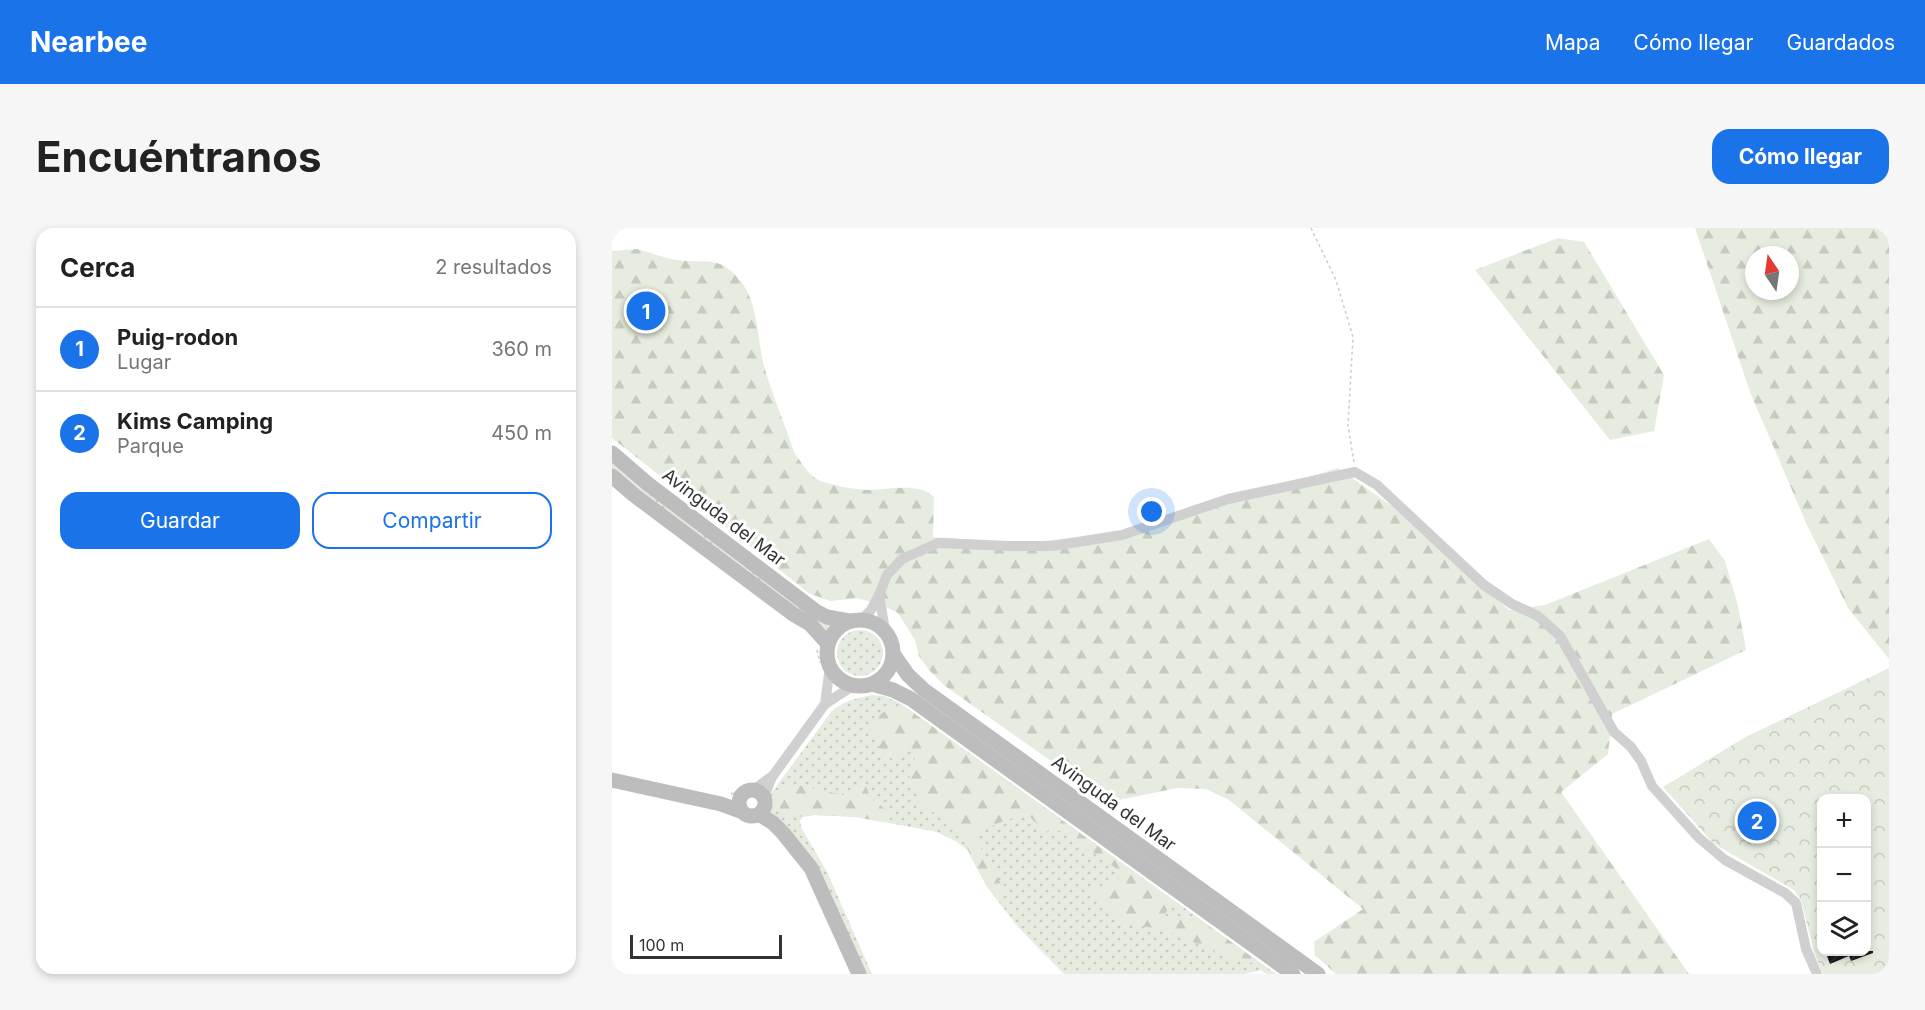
<!DOCTYPE html>
<html lang="es">
<meta charset="utf-8">
<style>
body{margin:0;font-family:Inter,sans-serif;background:#f6f6f6;color:#222}
.controls{position:absolute;right:18px;bottom:18px;display:grid;overflow:hidden;border-radius:12px;box-shadow:0 3px 9px #0003}
.controls button{width:54px;height:54px;display:grid;place-items:center;padding:0;border:0;border-bottom:2px solid #e0e0e0;background:#fff;color:#222;font:30px sans-serif}
.compass{position:absolute;left:1133px;top:18px;width:54px;height:54px;border-radius:50%;background:#fff;box-shadow:0 3px 9px #0003;rotate:347deg}
.scale{position:absolute;left:18px;bottom:15px;width:152px;box-sizing:border-box;padding-left:6px;border:3px solid #333;border-top:0;font-size:16px;line-height:21px;white-space:nowrap;color:#333;-webkit-text-stroke:4px #fff;paint-order:stroke}
.you{position:absolute;left:540px;top:284px;width:21px;height:21px;margin:-15px;border:4px solid #fff;border-radius:50%;background:#1a73e8;box-shadow:0 0 0 9px #1a73e833}
.badge{display:grid;place-items:center;width:39px;height:39px;border-radius:50%;background:#1a73e8;color:#fff;font-size:20px;font-weight:700}
.pin{position:absolute;translate:-50% -50%;border:3px solid #fff;box-shadow:0 2px 6px #0006}
.list{margin:0;padding:0;list-style:none}
h2{display:flex;justify-content:space-between;align-items:center;height:78px;margin:0;padding:0 24px;font-size:26px}
h2 small{font-size:20px;font-weight:400;color:#767676}
.list li{display:grid;grid-template-columns:39px 1fr auto;gap:18px;align-items:center;box-sizing:border-box;height:84px;padding:0 24px;border-top:2px solid #e0e0e0}
.list b{display:block;font-size:22px;white-space:nowrap}
.list p{margin:0;font-size:20px;white-space:nowrap;color:#767676}
.list em{font-size:20px;font-style:normal;color:#767676}
.actions{display:flex;gap:12px;padding:18px 24px}
.actions a{flex:1;padding:14px 0;border:2px solid #1a73e8;border-radius:18px;text-align:center;font-size:21px;color:#1a73e8}
.actions .main{background:#1a73e8;color:#fff}
.icon{flex:none;width:33px;height:33px;fill:none;stroke:currentColor;stroke-width:2;stroke-linecap:round;stroke-linejoin:round}
.map{position:relative;flex:none;width:1277px;height:746px;overflow:hidden;border-radius:18px}
header{display:flex;align-items:center;gap:36px;box-sizing:border-box;height:84px;padding:0 30px;background:#1a73e8;color:#fff}
header strong{font-size:28px}
nav{display:flex;gap:33px;margin-inline-start:auto;font-size:21px}
.intro{display:flex;align-items:center;justify-content:space-between;box-sizing:border-box;height:144px;padding:0 36px}
h1{margin:0;font-size:42px}
.button{padding:15px 27px;border-radius:18px;background:#1a73e8;color:#fff;font-size:21px;font-weight:700}
main{display:flex;gap:36px;padding:0 36px}
aside{flex:1;background:#fff;border-radius:18px;box-shadow:0 3px 9px #0003}
.map>svg:first-child{display:block}
.grass{fill:url(#grass-dots)}
.forest{fill:url(#forest-firs);fill-rule:evenodd}
.park{fill:url(#park-crowns);fill-rule:evenodd}
.building{fill:url(#building-hatch)}
.lines{fill:none;stroke-linecap:round;stroke-linejoin:round}
.path{stroke:#cdcdcd;stroke-width:1.5;stroke-dasharray:3 3;stroke-linecap:butt}
.street{stroke:#d0d0d0;stroke-width:10}
.secondary{stroke:#bdbdbd;stroke-width:15}
.labels{text-anchor:middle;dominant-baseline:central;stroke-width:6;stroke-linejoin:round;paint-order:stroke}
.street-label{font-size:18px;fill:#333;stroke:#fff}
</style>
<header>
<strong>Nearbee</strong>
<nav><a>Mapa</a><a>Cómo llegar</a><a>Guardados</a></nav>
</header>
<div class="intro"><h1>Encuéntranos</h1><a class="button">Cómo llegar</a></div>
<main>
<aside>
<h2>Cerca<small>2 resultados</small></h2>
<ul class="list">
<li><span class="badge">1</span><div><b>Puig-rodon</b><p>Lugar</p></div><em>360 m</em></li>
<li><span class="badge">2</span><div><b>Kims Camping</b><p>Parque</p></div><em>450 m</em></li>
</ul>
<div class="actions"><a class="main">Guardar</a><a>Compartir</a></div>
</aside>
<div class="map">
<svg width="1277" height="746" viewBox="0 0 1277 746">
<defs>
<pattern id="grass-dots" width="8" height="8" patternUnits="userSpaceOnUse" patternTransform="scale(1.5)"><rect width="8" height="8" fill="#e6ecdf"/><path d="M2 2h.1M6 6h.1" fill="none" stroke="#c6cbc0" stroke-width="1.8" stroke-linecap="round"/></pattern>
<pattern id="forest-firs" width="22" height="20" patternUnits="userSpaceOnUse" patternTransform="scale(1.5)"><rect width="22" height="20" fill="#e6ecdf"/><path d="M5 1l3.5 6h-7zM16 11l3.5 6h-7z" fill="#c6cbc0"/></pattern>
<pattern id="park-crowns" width="20" height="18" patternUnits="userSpaceOnUse" patternTransform="scale(1.5)"><rect width="20" height="18" fill="#e6ecdf"/><path d="M2 6a3 3 0 1 1 6 0M12 15a3 3 0 1 1 6 0" fill="none" stroke="#c6cbc0"/></pattern>
<pattern id="building-hatch" width="6" height="6" patternUnits="userSpaceOnUse" patternTransform="scale(1.5)"><rect width="6" height="6" fill="#1a1a1a"/><path d="M-1 1l2-2M0 6l6-6M5 7l2-2" fill="none" stroke="#333"/></pattern>
</defs>
<rect width="100%" height="100%" fill="#fff"/>
<g class="grass">
<path d="M0,233l206,158 13,7 -6,10 -213,-166z"/>
<circle cx="248" cy="425" r="23"/>
<path d="M260,467l12,1 16,7 376,271h-9l-6,-4 -16,4h-181l-45,-46 -22,-28 -11,-15 -19,-35 -10,-8 -20,-10 -80,-15 -43,-2 -11,2 -3,4 1,6 26,45 45,102h-10l-41,-96 -50,-61 -4,-18 64,-87c12,-11 26,-14 41,-17z"/>
</g>
<g class="forest">
<path d="M1083,0h194v431l-41,-51 -41,-83 -57,-133zM1142,27h36v36h-36z"/>
<path d="M946,10l26,4 80,133 -10,56 -44,9 -135,-170z"/>
<path d="M25,21c13,3 26,9 40,11 15,3 35,-2 49,7 34,24 29,62 38,99 8,29 21,58 30,86 6,9 13,20 21,26 10,7 43,12 55,12 20,0 48,-8 64,7l-1,40 88,6 93,-9 150,-43 74,-23 61,43 66,62 44,37 36,-5 164,-66 16,22 13,45 8,44 -134,64 -4,40 -47,38 128,182h-353l-21,-19 -1,-13 49,-33 -134,-109 -23,-11 -29,-1 -68,14 -164,-116 -16,-16 -10,-14 -4,-16 -17,-27 -14,-7 -27,-8 -26,3 -21,-7 -198,-156v-187z"/>
<path d="M285,479l11,2 259,187 4,7 -7,13 1,3 5,1 25,-4 61,44 -2,3 -12,-1 -35,-13 -23,-12 -29,-9 -32,-4 -13,-9 -6,-12 -7,-2 -7,-4v-5c10,-8 23,-6 31,-16l-1,-5 -59,-40 -9,-1 -7,2 -18,-18c-5,0 -44,14 -47,18 -2,2 -3,6 -3,9l24,43 1,13 -5,3 -11,-15 -15,-28 -8,-21 -4,-5 -12,-4c-6,-15 -14,-13 -26,-21l-5,-17 -4,-5 -3,-8 6,-18v-5l-7,-4 -4,2 -8,8c-16,-1 -18,-19 -26,-30 4,-13 15,-19 27,-22z"/>
<path d="M176,555l55,12 9,-7 14,-2 4,11 16,13 3,5 -3,4 -5,3 -24,-5 -43,-2 -27,3c-12,-11 -15,-18 -6,-33z"/>
</g>
<path class="park" d="M1277,440v306h-66l-8,-19 -14,-55 -7,-10 -81,-47 -50,-56 81,-49zM1210,570h44v154h-44z"/>
<path class="building" d="M1213,723h48v2l-22,8 -2,-5 -19,8z"/>
<g class="lines">
<g class="path">
<path d="M699,0l25,52 17,57 -5,89 6,36"/>
<path d="M205,422l3,13"/>
<path d="M119,566l12,-5"/>
</g>
<g class="street">
<path d="M267,367l6,35"/>
<path d="M250,391l9,-9 8,-15 8,-20 15,-16 36,-16 71,3h43l70,-11 106,-36 127,-27 22,13 107,100 28,19 26,12 22,20 54,96 17,15 10,14 11,25 47,52 26,22 60,33 11,10 10,46 11,25"/>
<path d="M213,476l29,-19"/>
<path d="M141,562l18,-13"/>
<path d="M152,569l8,-20 53,-73 5,-37"/>
</g>
<g class="secondary">
<path d="M0,225l36,31 169,128 10,5 22,4"/>
<path d="M0,248l22,19 159,119 17,10 18,20"/>
<circle cx="248" cy="425" r="33"/>
<path d="M282,427l14,20 16,15 394,284"/>
<path d="M260,456l21,6 18,9 382,275"/>
<path d="M0,552l109,24 19,7"/>
<circle cx="140" cy="575" r="13"/>
<path d="M147,586l14,9 10,10 28,35 48,106"/>
</g>
</g>
<g class="labels">
<g class="street-label">
<text transform="translate(112 289) rotate(37)">Avinguda del Mar</text>
<text transform="translate(502 575) rotate(36)">Avinguda del Mar</text>
</g>
</g>
</svg>
<div class="controls">
<button>+</button>
<button>−</button>
<button><svg class="icon" aria-label="layers" viewBox="0 0 24 24"><path d="M12 4l9 5-9 5-9-5zM3 14l9 5 9-5"/></svg></button>
</div>
<svg class="compass" viewBox="-18 -18 36 36"><path d="M0-13l5 13h-10z" fill="#e53935"/><path d="M0 13l5-13h-10z" fill="#767676"/></svg>
<div class="scale">100 m</div>
<div class="you"></div>
<div class="pin badge" style="left:34px;top:83px">1</div>
<div class="pin badge" style="left:1145px;top:593px">2</div>
</div>
</main>
